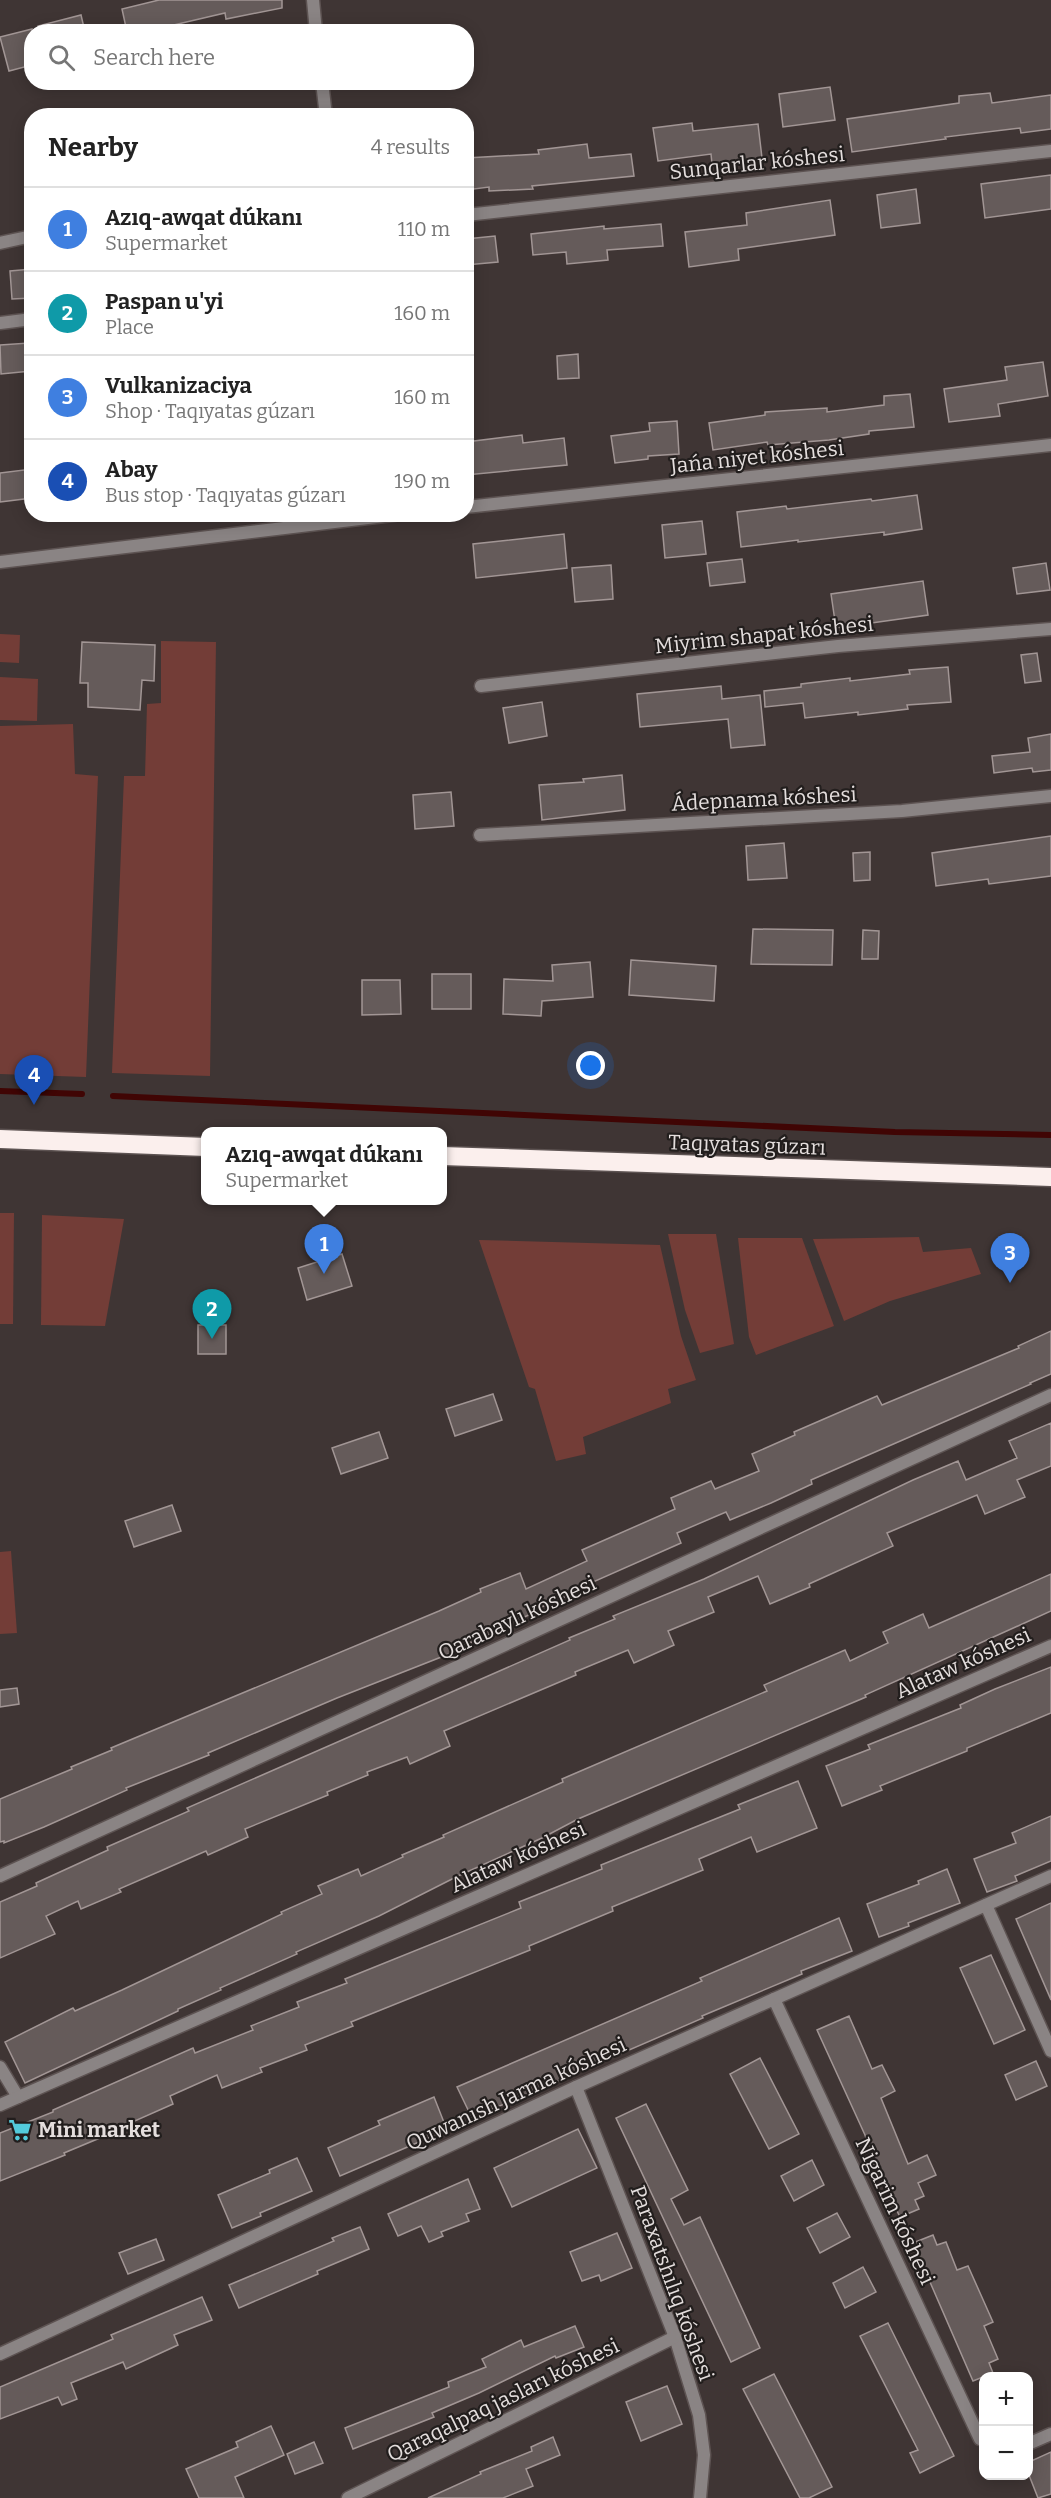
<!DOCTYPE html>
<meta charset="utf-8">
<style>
body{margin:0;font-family:Bitter,serif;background:#f6f6f6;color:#222}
.controls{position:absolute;right:18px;bottom:18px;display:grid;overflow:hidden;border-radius:12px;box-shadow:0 3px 15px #0003}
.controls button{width:54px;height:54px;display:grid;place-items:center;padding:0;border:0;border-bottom:2px solid #e0e0e0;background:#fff;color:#222;font:30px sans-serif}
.you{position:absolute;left:591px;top:1066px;width:21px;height:21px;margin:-15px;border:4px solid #fff;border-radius:50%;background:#1a73e8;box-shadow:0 0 0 9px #1a73e833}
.badge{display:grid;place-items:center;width:39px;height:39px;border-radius:50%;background:#0f766e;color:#fff;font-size:20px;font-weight:700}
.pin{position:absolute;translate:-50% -50px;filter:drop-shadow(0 2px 3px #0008)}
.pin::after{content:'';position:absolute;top:32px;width:21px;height:18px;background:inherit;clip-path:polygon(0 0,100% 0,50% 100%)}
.popup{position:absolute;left:201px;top:1127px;width:246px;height:78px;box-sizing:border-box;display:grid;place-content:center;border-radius:12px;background:#fff;filter:drop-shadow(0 2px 4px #0005);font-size:20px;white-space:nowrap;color:#767676}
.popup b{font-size:22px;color:#222}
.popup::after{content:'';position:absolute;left:50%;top:100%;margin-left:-12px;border:12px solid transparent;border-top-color:#fff}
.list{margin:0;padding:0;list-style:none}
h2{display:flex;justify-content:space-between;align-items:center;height:78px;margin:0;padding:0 24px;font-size:26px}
h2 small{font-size:20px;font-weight:400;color:#767676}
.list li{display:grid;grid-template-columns:39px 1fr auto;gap:18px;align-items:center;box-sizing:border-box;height:84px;padding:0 24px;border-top:2px solid #e0e0e0}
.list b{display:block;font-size:22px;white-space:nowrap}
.list p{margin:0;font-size:20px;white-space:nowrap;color:#767676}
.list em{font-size:20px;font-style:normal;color:#767676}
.icon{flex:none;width:33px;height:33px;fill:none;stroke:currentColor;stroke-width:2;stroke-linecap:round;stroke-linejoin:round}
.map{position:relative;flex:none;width:1051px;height:2498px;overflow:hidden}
.search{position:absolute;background:#fff;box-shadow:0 3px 15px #0003;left:24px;top:24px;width:450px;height:66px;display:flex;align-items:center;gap:15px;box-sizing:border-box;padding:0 21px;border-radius:24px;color:#767676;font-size:22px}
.panel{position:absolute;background:#fff;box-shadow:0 3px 15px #0003;left:24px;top:108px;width:450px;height:414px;border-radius:24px}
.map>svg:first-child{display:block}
.green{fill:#733d37}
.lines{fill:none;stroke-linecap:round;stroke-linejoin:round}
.stream{stroke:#400504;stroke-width:6}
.building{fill:#655b5a;stroke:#a29695;stroke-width:1.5}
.street-casing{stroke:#5d5352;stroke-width:15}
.highway-casing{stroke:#5d5352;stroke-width:21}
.street{stroke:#8a8484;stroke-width:12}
.highway{stroke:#fbefed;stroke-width:18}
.labels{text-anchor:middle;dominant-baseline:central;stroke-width:4.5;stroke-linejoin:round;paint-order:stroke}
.street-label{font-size:21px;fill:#e4dedd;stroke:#221e1d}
.poi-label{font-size:21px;font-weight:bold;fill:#e4dedd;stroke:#221e1d;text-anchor:start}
</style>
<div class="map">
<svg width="1051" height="2498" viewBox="0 0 1051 2498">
<rect width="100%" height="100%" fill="#3f3534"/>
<g class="green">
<path d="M0,634l20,1 -1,28 -19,-1z"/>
<path d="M161,641l55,1 -6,434 -98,-3 12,-297h21l2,-72 14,-1z"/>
<path d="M0,677l38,2 -1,42 -37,-1z"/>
<path d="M73,724l2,50 23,2 -12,301 -86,-3v-348z"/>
<path d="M0,1213h14l-1,111h-13z"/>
<path d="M42,1215l82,4 -19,107 -64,-1z"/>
<path d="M668,1234h48l18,110 -34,9 -15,-43z"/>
<path d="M919,1237l4,15 48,-4 10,26 -91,27 -46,20 -31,-82z"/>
<path d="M738,1238h64l32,88 -78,29 -7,-18z"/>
<path d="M479,1240l181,5 21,91 15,44 -28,9 3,14 -88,34 3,17 -30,7 -21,-72 -6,-2z"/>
<path d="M11,1551l6,82 -17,1v-82z"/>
</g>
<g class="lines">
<g class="stream">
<path d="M0,1091l82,3"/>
<path d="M113,1096l782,36 156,3"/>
</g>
</g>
<g class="building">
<path d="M159,0h123v8l-56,11 -1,-6 -60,14 2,5h-40l-5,-23z"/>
<path d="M81,15l4,17h-47v-6z"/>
<path d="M32,29v36l-23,6 -9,-34z"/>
<path d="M830,87l5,33 -52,7 -4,-33z"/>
<path d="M990,93l2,10 59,-8v34l-30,4 -1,-5 -75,9 1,2 -94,13 -5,-33 112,-16v-7z"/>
<path d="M692,123l1,8 65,-7 4,34 -50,6 -1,-10 -53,7 -5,-33z"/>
<path d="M587,144l2,14 42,-4 3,22 -102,10 1,3 -44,2v-4l-23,3v-32l73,-4 -1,-4z"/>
<path d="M1051,175v34l-66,9 -4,-34z"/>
<path d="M916,189l4,34 -39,5 -4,-33z"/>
<path d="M830,200l5,35 -97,14 1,11 -50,7 -4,-35 62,-7 -1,-12z"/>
<path d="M661,224l2,22 -56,4 1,10 -41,4 -1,-12 -33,3 -2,-21 73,-8v3z"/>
<path d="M495,236l3,26 -32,3v-26z"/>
<path d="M32,269v29l-20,1 -2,-28z"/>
<path d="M29,343l2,28 -30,3 -1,-29z"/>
<path d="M578,354l1,24 -21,1 -1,-23z"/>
<path d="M1043,362l5,34 -50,8 2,12 -51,6 -5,-33 63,-9 -2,-13z"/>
<path d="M910,394l4,33 -45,4v3l-40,6 -61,5 -1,-3 -54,8 -4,-27 56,-8v-3l62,-4v4l57,-7v-9z"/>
<path d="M677,421l2,33 -31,2v3l-33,4 -4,-27 39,-5 -1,-8z"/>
<path d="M522,435l1,8 41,-5 3,27 -101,10v-33z"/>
<path d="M32,469v29l-32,4v-29z"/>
<path d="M917,495l5,34 -38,6v-3l-86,10v-2l-57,7 -4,-35 49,-6 1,3 84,-10 1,2z"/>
<path d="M702,521l4,33 -41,4 -3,-33z"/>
<path d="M564,534l3,34 -91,10 -3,-34z"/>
<path d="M742,559l3,23 -35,4 -3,-23z"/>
<path d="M1046,563l4,27 -33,4 -4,-26z"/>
<path d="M611,565l2,34 -38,3 -3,-34z"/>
<path d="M923,581l5,34 -92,13 -5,-34z"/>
<path d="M82,642l73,3 -1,36 -12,-1 -2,30 -52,-3v-24h-8z"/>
<path d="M1037,653l4,28 -16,2 -4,-28z"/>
<path d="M948,667l3,35 -44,3 1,4 -50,6v-3l-53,6 -2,-15 -38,4 -1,-16 37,-4v-3l49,-6v3l60,-7 -1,-4z"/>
<path d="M721,686l1,13 38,-4 5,50 -34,3 -3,-29 -88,8 -3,-33z"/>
<path d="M542,702l5,34 -38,7 -6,-35z"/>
<path d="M1051,734v36l-18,2 -1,-4 -38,5 -2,-17 38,-4 -2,-14z"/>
<path d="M622,775l3,35 -83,10 -3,-35 45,-3 -1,-3z"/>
<path d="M451,792l3,34 -39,3 -2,-34z"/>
<path d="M1051,836v40l-62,8 -1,-5 -52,7 -4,-33z"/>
<path d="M784,843l3,35 -39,2 -2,-34z"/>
<path d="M870,852v28l-16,1 -1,-28z"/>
<path d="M753,929l80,1 -1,35 -81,-1z"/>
<path d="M863,930l16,1 -1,28h-16z"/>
<path d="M631,960l85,6 -2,35 -85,-6z"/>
<path d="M590,962l3,35 -51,4 -1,15 -38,-2 1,-35 49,2 -1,-16z"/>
<rect x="432" y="974" width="39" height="35"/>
<path d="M362,980h38l1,34 -39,1z"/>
<path d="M342,1254l10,32 -45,14 -9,-32z"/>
<rect x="198" y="1325" width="28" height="29"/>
<path d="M1051,1331v43l-21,9 1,1 -220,96 1,4 -41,19 -41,17 -4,-8 -49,21 4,10 -104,46 1,2 -43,19 1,2 -43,18 1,3 -41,17 1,2 -117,46 -129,55 1,2 -83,33 1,2 -83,37 -40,16v-2l-4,1v-43l72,-30 -1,-2 41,-17 -1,-2 328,-137 42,-19 -1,-3 40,-16 6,16 61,-28 -5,-11 93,-41 -4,-11 40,-17 4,8 44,-18 -7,-17 43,-19 -1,-3 83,-36 5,9 137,-57 -1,-2z"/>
<path d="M493,1394l9,26 -47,16 -9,-27z"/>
<path d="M1051,1423v43l-34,14 8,17 -40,17 -8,-19 -90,38 6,13 -84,38 1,3 -40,17 -12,-28 -50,21 6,15 -46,19 6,14 -40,18 -6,-13 -53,22 1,3 -132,56 6,15 -40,18 -3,-7 -40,15 1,3 -41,17 1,3 -83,34 3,8 -40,18 -2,-4 -41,18 -46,20 2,3 -40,17 -3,-8 -32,15 9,18 -55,24v-56l37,-16 -1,-3 72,-33 -1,-3 82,-36 -2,-3 383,-168 -1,-2 46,-19 -2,-3 91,-37 209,-99 45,-19 8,19 51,-22 -8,-17z"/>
<path d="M379,1432l9,26 -47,16 -9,-26z"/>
<path d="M172,1505l9,26 -47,16 -9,-26z"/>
<path d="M1051,1574v37l-186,84 1,2 -288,122 -36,19 -84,38 -79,40 -83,36 1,2 -77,34 1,2 -43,19v2l-153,72 -20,-41 68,-34 2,3 47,-21 160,-76 -1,-2 41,-18 -4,-8 40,-17 3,7 42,-19 -1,-2 42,-18 -1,-2 120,-53 -1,-3 205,-88 -3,-6 81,-35 5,11 38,-18 -5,-11 40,-18 6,14z"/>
<path d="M1051,1667v46l-84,35v3l-87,35 2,4 -40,16 -16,-40 44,-17 -2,-4 93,-37 -1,-3 35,-16z"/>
<path d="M17,1688l2,16 -19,3v-17z"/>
<path d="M798,1781l19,47 -60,24 -6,-15 -52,22 4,11 -91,37 1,4 -84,35 1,4 -179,72 2,4 -48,19 2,5 -47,18 2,4 -40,16 -5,-13 -47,21 3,8 -43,19 1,2 -67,28 1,2 -65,26v-48l53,-21v-2l140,-62 2,5 58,-23 -2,-4 48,-19 -2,-5 50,-19 -2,-4 176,-71 -2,-6 83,-33 -1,-4 139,-56 -2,-4z"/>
<path d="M1051,1816v45l-36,15 2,5 -30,11 -13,-33 42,-16 -4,-10z"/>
<path d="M947,1869l13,34 -52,20 1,3 -30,11 -12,-33 52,-20 -1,-3z"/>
<path d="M1051,1903v97l-35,-81z"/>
<path d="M839,1918l13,33 -51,20 1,3 -100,42 1,2 -231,100 -15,-31 245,-106 -2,-3z"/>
<path d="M991,1955l34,75 -31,14 -34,-76z"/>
<path d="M849,2016l23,53 10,-4 13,26 -14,7 27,66 19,-9 9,20 -18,8 6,13 -9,4 4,9 -19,8 -26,-53 -9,-29 -48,-105z"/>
<path d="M760,2058l39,76 -30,15 -39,-75z"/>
<path d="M1036,2061l11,25 -31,14 -11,-25z"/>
<path d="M434,2097l13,33 -107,46 -12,-28 52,-23 -2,-4z"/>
<path d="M646,2104l42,86 -17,9 13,26 16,-8 60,131 -29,14 -115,-244z"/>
<path d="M578,2129l19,39 -85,39 -18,-39z"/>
<path d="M297,2158l15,33 -52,22 1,3 -29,12 -14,-33 52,-22 -1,-3z"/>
<path d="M812,2160l12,25 -30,16 -13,-25z"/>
<path d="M468,2179l12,30 -14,5 3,7 -28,11 2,4 -14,6 -8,-16 -23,10 -10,-22z"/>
<path d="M837,2213l13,24 -30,16 -13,-25z"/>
<path d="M360,2227l9,22 -52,22 1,3 -79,34 -10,-23 105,-44 -2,-3z"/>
<path d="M617,2233l15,35 -31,13 -2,-6 -17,6 -12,-29z"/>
<path d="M933,2235l4,10 9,-3 11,28 11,-4 25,56 -9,4 14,33 -9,4 4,10 -20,8 -60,-138z"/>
<path d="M156,2239l8,21 -36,14 -9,-21z"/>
<path d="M863,2267l13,25 -31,16 -12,-25z"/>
<path d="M202,2297l10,23 -38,15 4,10 -52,24 -3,-7 -52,21 6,16 -15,6 -4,-8 -58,22v-32l113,-48 -2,-4z"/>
<path d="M888,2323l66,133 -34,17 -10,-20 8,-3 -58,-114z"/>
<path d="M575,2326l9,21 -28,11 -1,-2 -76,37 -47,20 2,4 -81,32 -8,-21 104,-41 -1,-5 38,-15 -4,-8 39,-19 3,7z"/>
<path d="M774,2374l58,113 -23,11h-9l-57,-109z"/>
<path d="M667,2386l15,38 -41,17 -15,-39z"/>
<path d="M271,2426l13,29 -49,22 9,21h-45l-13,-29 52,-22 -2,-5z"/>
<path d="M553,2437l7,18 -34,14 7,17 -30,12h-75l53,-24 -1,-2 52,-21 -1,-4z"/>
<path d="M314,2442l9,21 -28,11 -8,-20z"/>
<path d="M1051,2452v42l-13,4 -9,-23v-13z"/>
</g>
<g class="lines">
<g class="street-casing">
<g id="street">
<path d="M313,0l3,32"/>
<path d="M322,82l4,34"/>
<path d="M466,215l585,-64"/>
<path d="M0,243l32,-7"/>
<path d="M0,323l32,-4"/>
<path d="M466,507l585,-62"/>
<path d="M0,562l401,-48"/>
<path d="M481,686l357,-40 213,-17"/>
<path d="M480,835l422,-24 149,-15"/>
<path d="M0,1876l1051,-481"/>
<path d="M986,1905l65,146"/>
<path d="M774,1999l206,440"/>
<path d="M0,2067l18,30"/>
<path d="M576,2087l99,250 24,78 5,40 -4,43"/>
<path d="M0,2105l1051,-459"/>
<path d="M0,2354l576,-267 475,-211"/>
<path d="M1028,2444l23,-10"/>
<path d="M348,2498l327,-161"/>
</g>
</g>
<g class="highway-casing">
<g id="highway">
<path d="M0,1139l206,8"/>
<path d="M442,1156l609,21"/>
</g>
</g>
<use href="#street" class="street"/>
<use href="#highway" class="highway"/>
</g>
<defs>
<g id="supermarket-bare" transform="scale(1.8)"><path d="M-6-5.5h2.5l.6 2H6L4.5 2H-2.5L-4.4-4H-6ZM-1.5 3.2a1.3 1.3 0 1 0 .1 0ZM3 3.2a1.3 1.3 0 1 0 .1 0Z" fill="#53cbdb" stroke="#221e1d" stroke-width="2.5" paint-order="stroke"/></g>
</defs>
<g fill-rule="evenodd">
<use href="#supermarket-bare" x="20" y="2130"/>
</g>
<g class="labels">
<g class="street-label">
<text transform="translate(757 163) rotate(-6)">Sunqarlar kóshesi</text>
<text transform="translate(757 457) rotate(-6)">Jańa niyet kóshesi</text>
<text transform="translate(764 635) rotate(-6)">Miyrim shapat kóshesi</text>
<text transform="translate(764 799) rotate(-3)">Ádepnama kóshesi</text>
<text transform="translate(747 1145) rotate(2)">Taqıyatas gúzarı</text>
<text transform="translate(517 1618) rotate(-25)">Qarabaylı kóshesi</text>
<text transform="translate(963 1663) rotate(-24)">Alataw kóshesi</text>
<text transform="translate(518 1857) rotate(-24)">Alataw kóshesi</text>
<text transform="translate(516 2094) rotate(-25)">Quwanısh Jarma kóshesi</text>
<text transform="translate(895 2211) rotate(65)">Nigarim kóshesi</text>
<text transform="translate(672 2283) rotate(70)">Paraxatshılıq kóshesi</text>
<text transform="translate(503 2400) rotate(-26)">Qaraqalpaq jasları kóshesi</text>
</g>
<g class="poi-label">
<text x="38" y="2130">Mini market</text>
</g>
</g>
</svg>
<div class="controls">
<button>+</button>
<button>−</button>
</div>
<div class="you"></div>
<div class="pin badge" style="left:324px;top:1274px;background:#3f7fe0">1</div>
<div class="popup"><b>Azıq-awqat dúkanı</b>Supermarket</div>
<div class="pin badge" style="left:212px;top:1339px;background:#0f9aa8">2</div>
<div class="pin badge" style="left:1010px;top:1283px;background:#3f7fe0">3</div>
<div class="pin badge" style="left:34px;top:1105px;background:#1a4fb4">4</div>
<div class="search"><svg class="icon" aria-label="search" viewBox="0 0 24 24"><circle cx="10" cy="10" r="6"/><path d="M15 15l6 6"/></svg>Search here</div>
<section class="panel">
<h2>Nearby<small>4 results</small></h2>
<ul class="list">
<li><span class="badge" style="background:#3f7fe0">1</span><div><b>Azıq-awqat dúkanı</b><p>Supermarket</p></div><em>110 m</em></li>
<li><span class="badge" style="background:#0f9aa8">2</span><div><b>Paspan u'yi</b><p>Place</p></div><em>160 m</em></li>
<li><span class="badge" style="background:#3f7fe0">3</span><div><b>Vulkanizaciya</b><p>Shop · Taqıyatas gúzarı</p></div><em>160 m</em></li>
<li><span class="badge" style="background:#1a4fb4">4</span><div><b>Abay</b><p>Bus stop · Taqıyatas gúzarı</p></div><em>190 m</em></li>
</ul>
</section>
</div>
